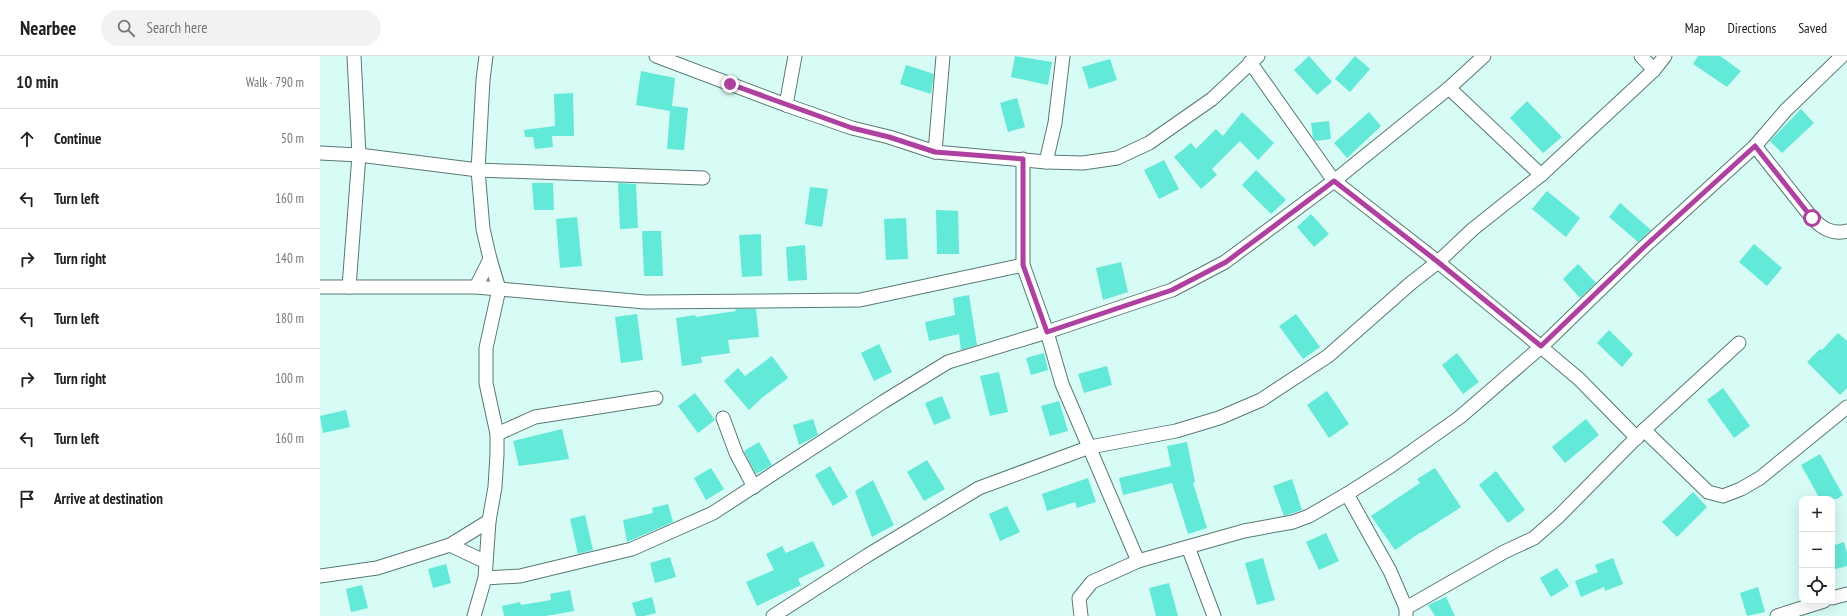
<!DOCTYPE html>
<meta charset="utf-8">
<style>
body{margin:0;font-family:"PT Sans Narrow",sans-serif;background:#f2f2f2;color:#222}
.controls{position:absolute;right:12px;bottom:12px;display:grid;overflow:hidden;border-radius:8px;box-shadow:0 4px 16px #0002}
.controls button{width:36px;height:36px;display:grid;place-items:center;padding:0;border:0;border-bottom:1px solid #e0e0e0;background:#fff;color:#222;font:20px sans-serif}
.stop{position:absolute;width:12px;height:12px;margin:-9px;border:3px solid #ae419f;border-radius:50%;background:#fff}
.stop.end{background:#ae419f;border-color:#fff;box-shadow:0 1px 4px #0008}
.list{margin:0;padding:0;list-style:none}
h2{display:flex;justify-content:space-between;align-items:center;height:52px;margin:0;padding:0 16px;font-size:17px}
h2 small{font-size:13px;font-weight:400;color:#767676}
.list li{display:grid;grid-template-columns:26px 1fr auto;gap:12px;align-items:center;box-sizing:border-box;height:60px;padding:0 16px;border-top:1px solid #e0e0e0}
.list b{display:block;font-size:15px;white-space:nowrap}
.list em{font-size:13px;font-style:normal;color:#767676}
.icon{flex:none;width:22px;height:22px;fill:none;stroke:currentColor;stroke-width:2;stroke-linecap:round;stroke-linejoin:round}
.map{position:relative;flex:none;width:1527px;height:560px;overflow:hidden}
header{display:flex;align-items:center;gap:24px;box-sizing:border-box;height:56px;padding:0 20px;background:#fff;border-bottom:1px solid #e0e0e0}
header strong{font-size:19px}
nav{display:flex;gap:22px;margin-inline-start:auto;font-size:14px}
.search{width:280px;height:36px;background:#f2f2f2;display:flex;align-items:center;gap:10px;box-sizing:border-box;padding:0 14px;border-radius:22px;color:#767676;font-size:15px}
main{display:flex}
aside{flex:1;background:#fff}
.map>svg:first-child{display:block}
.building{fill:#63e9d8}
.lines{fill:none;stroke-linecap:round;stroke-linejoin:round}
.street-casing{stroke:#587974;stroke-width:15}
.street{stroke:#fff;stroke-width:13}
.route{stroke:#ae419f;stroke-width:5}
</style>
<header>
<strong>Nearbee</strong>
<div class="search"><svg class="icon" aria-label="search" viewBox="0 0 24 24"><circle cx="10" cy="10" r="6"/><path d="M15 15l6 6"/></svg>Search here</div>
<nav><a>Map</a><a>Directions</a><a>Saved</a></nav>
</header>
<main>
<aside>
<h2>10 min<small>Walk · 790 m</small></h2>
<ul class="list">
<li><svg class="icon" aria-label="ahead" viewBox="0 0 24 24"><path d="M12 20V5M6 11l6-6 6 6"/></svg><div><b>Continue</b></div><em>50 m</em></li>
<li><svg class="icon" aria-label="left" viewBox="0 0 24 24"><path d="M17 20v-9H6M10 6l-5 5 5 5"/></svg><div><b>Turn left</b></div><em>160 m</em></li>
<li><svg class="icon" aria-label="right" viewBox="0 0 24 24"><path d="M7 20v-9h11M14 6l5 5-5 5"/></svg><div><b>Turn right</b></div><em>140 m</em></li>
<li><svg class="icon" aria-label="left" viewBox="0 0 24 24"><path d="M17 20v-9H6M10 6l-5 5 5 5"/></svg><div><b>Turn left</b></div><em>180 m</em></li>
<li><svg class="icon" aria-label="right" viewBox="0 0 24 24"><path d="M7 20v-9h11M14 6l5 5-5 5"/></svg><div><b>Turn right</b></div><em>100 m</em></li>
<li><svg class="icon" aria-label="left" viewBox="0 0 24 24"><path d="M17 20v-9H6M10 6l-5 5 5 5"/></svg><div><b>Turn left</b></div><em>160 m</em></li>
<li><svg class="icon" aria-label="arrive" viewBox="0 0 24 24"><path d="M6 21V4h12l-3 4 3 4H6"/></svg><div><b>Arrive at destination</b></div></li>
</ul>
</aside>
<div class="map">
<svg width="1527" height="560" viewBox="0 0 1527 560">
<rect width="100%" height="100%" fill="#d7fbf5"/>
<g class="building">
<path d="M695,0l37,6 -4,23 -37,-8z"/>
<path d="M989,0l23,26 -15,13 -23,-25z"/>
<path d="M1035,0l15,13 -20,23 -15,-13z"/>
<path d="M1378,0h22l21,15 -14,16 -34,-23z"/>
<path d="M790,3l7,21 -28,9 -7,-22z"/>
<path d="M586,9l28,9 -3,20 -31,-10z"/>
<path d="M321,15l34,7 -3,28 16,2 -4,42 -17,-1 3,-38 -34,-6z"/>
<path d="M253,37l1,43h-22l1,11 -18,2 -2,-12h-8l-1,-7 31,-4 -1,-32z"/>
<path d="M697,42l8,29 -17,5 -8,-29z"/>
<path d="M1207,45l35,36 -19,16 -33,-35z"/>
<path d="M1481,53l13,14 -32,30 -12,-12z"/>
<path d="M922,56l32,31 -16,17 -18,-19 -28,28 5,6 -16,14 -27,-32 17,-14 5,6 20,-20 7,7z"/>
<path d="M1049,56l12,14 -34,32 -13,-15z"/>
<path d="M1009,65l2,18 -15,2 -3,-3 -2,-15z"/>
<path d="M844,104l15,29 -20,10 -15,-29z"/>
<path d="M936,114l30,30 -15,14 -29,-29z"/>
<path d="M212,127h21l1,27h-20z"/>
<path d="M298,127l18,1 2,44 -18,1z"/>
<path d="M490,131l18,2 -6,38 -17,-3z"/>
<path d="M1227,135l33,27 -14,19 -34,-28z"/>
<path d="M1300,147l31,27 -13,12 -29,-25z"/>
<path d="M616,154l22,1 1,43h-22z"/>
<path d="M991,158l18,20 -15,13 -17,-20z"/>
<path d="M257,161l5,49 -22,2 -4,-49z"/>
<path d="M586,162l2,41 -22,1 -2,-41z"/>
<path d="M322,175h19l2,45h-19z"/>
<path d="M441,178l1,42 -20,1 -3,-42z"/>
<path d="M1434,188l28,24 -15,18 -28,-24z"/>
<path d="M485,189l2,35 -19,1 -2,-34z"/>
<path d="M801,206l7,30 -25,8 -7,-32z"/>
<path d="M1258,208l18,19 -16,15 -17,-19z"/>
<path d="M649,239l8,50 -16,5 -2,-16 -30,7 -4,-19 30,-7 -2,-17z"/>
<path d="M415,253h21l3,28 -31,3 2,13 -29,4 1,6 -20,3 -6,-48 19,-3 1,2 40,-6z"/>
<path d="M317,258l6,46 -22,3 -6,-46z"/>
<path d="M976,258l24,33 -17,12 -24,-33z"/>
<path d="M1289,274l24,24 -11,13 -25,-24z"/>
<path d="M1518,277l9,8v47l-7,7 -33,-33 13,-13 2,1z"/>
<path d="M559,288l13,28 -18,9 -13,-28z"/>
<path d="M724,297l4,17 -17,5 -5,-17z"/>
<path d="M1137,297l22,29 -16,12 -21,-29z"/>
<path d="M452,300l16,22 -25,19 -14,13 -25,-29 14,-13 7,8z"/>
<path d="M787,310l5,19 -28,8 -6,-19z"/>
<path d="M679,316l9,40 -18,4 -10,-40z"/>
<path d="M1403,332l27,38 -16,12 -27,-38z"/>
<path d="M1007,335l22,33 -20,14 -22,-33z"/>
<path d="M375,337l20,27 -17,13 -20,-27z"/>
<path d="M622,340l9,22 -17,7 -9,-22z"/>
<path d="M739,345l9,30 -18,5 -9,-30z"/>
<path d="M26,354l4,17 -27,6 -3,-17z"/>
<path d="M493,363l5,16 -19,10 -6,-20z"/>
<path d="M1266,363l13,16 -34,28 -13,-16z"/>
<path d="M242,373l7,30 -50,7 -6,-25z"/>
<path d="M439,386l13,23 -16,9 -12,-23z"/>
<path d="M867,386l8,40 -2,1 14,45 -19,6 -16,-51 -49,12 -4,-17 52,-12 -4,-20z"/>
<path d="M1500,398l23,41 -6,4h-17l-19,-34z"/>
<path d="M607,404l18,29 -21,12 -17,-29z"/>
<path d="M510,410l18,31 -15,9 -18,-31z"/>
<path d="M391,412l13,21 -18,11 -12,-22z"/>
<path d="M1115,412l26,39 -40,26v-1l-26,18 -24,-34 49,-33 -3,-4z"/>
<path d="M1176,415l29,39 -17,13 -29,-38z"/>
<path d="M768,422l8,24 -19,6 -2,-6 -28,9 -5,-17z"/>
<path d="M972,423l10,31 -18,6 -11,-30z"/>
<path d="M553,424l21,45 -22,12 -17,-46z"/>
<path d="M1373,436l14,15 -30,30 -15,-15z"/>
<path d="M348,448l5,18 -46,20 -4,-22 30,-7 -1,-5z"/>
<path d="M687,450l13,26 -20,9 -11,-27z"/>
<path d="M265,459l8,35 -15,4 -8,-35z"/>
<path d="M1006,477l13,28 -20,9 -13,-28z"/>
<path d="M493,485l12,25 -27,13 3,6 -44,21 -11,-24 28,-12 -8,-16 16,-8 4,7z"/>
<path d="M1524,486l3,11v13l-15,4v-24z"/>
<path d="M350,501l6,20 -21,6 -5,-20z"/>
<path d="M943,502l12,42 -18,5 -12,-42z"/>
<path d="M1293,502l10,26 -18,7 -1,-4 -23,10 -6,-16 23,-9 -3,-7z"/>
<path d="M126,508l5,19 -18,5 -5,-19z"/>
<path d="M1237,512l12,18 -18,11 -11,-19z"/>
<path d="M849,527l9,33h-22l-7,-28z"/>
<path d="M42,529l6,23 -17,4 -5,-23z"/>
<path d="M1438,531l7,25 -18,4 -7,-23z"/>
<path d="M250,534l4,21 -28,5h-42l-2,-10 18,-4 1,3 30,-5 -1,-6z"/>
<path d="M332,541l4,16 -12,3h-8l-4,-13z"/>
<path d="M1126,541l9,19h-20l-7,-11z"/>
</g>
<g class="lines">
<g class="street-casing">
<g id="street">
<path d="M336,0l130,49 66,23 37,9 46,15 111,10 37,1 34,-5 32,-15 63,-44 46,-43"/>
<path d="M1321,0l13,14"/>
<path d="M930,6l84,119 104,81 103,85 38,32 58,59"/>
<path d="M1129,32l92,87"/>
<path d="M466,49l9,-49"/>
<path d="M1435,90l57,72c10,10 20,17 35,13"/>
<path d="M615,96l8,-96"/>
<path d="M0,97l39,2 119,15 225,8"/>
<path d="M703,103v106"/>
<path d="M726,106l9,-39 8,-67"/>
<path d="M0,231h156l169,15 215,-2 163,-35 24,67 15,52 76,177"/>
<path d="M29,231l10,-132 -5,-99"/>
<path d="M156,231l14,-28"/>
<path d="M403,362l13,35 18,34"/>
<path d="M1324,374l64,62 15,4 18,-7 19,-11 87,-71"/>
<path d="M177,378l38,-17 121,-19"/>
<path d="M1027,438l43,77 16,37v8"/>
<path d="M130,489l36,17"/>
<path d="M868,491l26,69"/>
<path d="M0,520l57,-8 73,-23 39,-24"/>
<path d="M165,522l35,-2 112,-27 81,-36 170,-111 65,-40 99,-30 125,-42 53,-28 109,-81 115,-93 35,-32"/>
<path d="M1512,542l15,-4"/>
<path d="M1086,552l98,-56 30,-14 25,-22 85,-86 95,-87"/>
<path d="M154,560l11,-38 4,-57 6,-34 2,-33v-20l-11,-51v-35l13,-59 -9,-30 -7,-30 -5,-59 5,-90 3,-24"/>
<path d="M453,560l95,-61 111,-67 111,-41 86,-16 43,-13 42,-18 67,-44 83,-73 27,-21 35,-33 68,-54 96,-89 17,-16 11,-14"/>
<path d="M761,560l-2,-18 13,-16 46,-21 106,-30 49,-9 16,-6 38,-22 44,-28 69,-49 81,-70 103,-100 111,-101 31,-36 56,-54"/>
<path d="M1457,560l47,-15"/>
</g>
</g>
<use href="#street" class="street"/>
</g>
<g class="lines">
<path class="route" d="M410,28l122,44 37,9 46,15 88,7v106l24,67 125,-42 54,-28 108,-81 104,81 103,84 103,-99 111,-101 57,72"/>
</g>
</svg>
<div class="controls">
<button>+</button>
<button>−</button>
<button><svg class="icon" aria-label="locate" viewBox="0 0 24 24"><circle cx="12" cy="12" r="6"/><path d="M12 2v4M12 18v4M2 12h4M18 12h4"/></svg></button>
</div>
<div class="stop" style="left:1492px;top:162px"></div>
<div class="stop end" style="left:410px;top:28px"></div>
</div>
</main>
